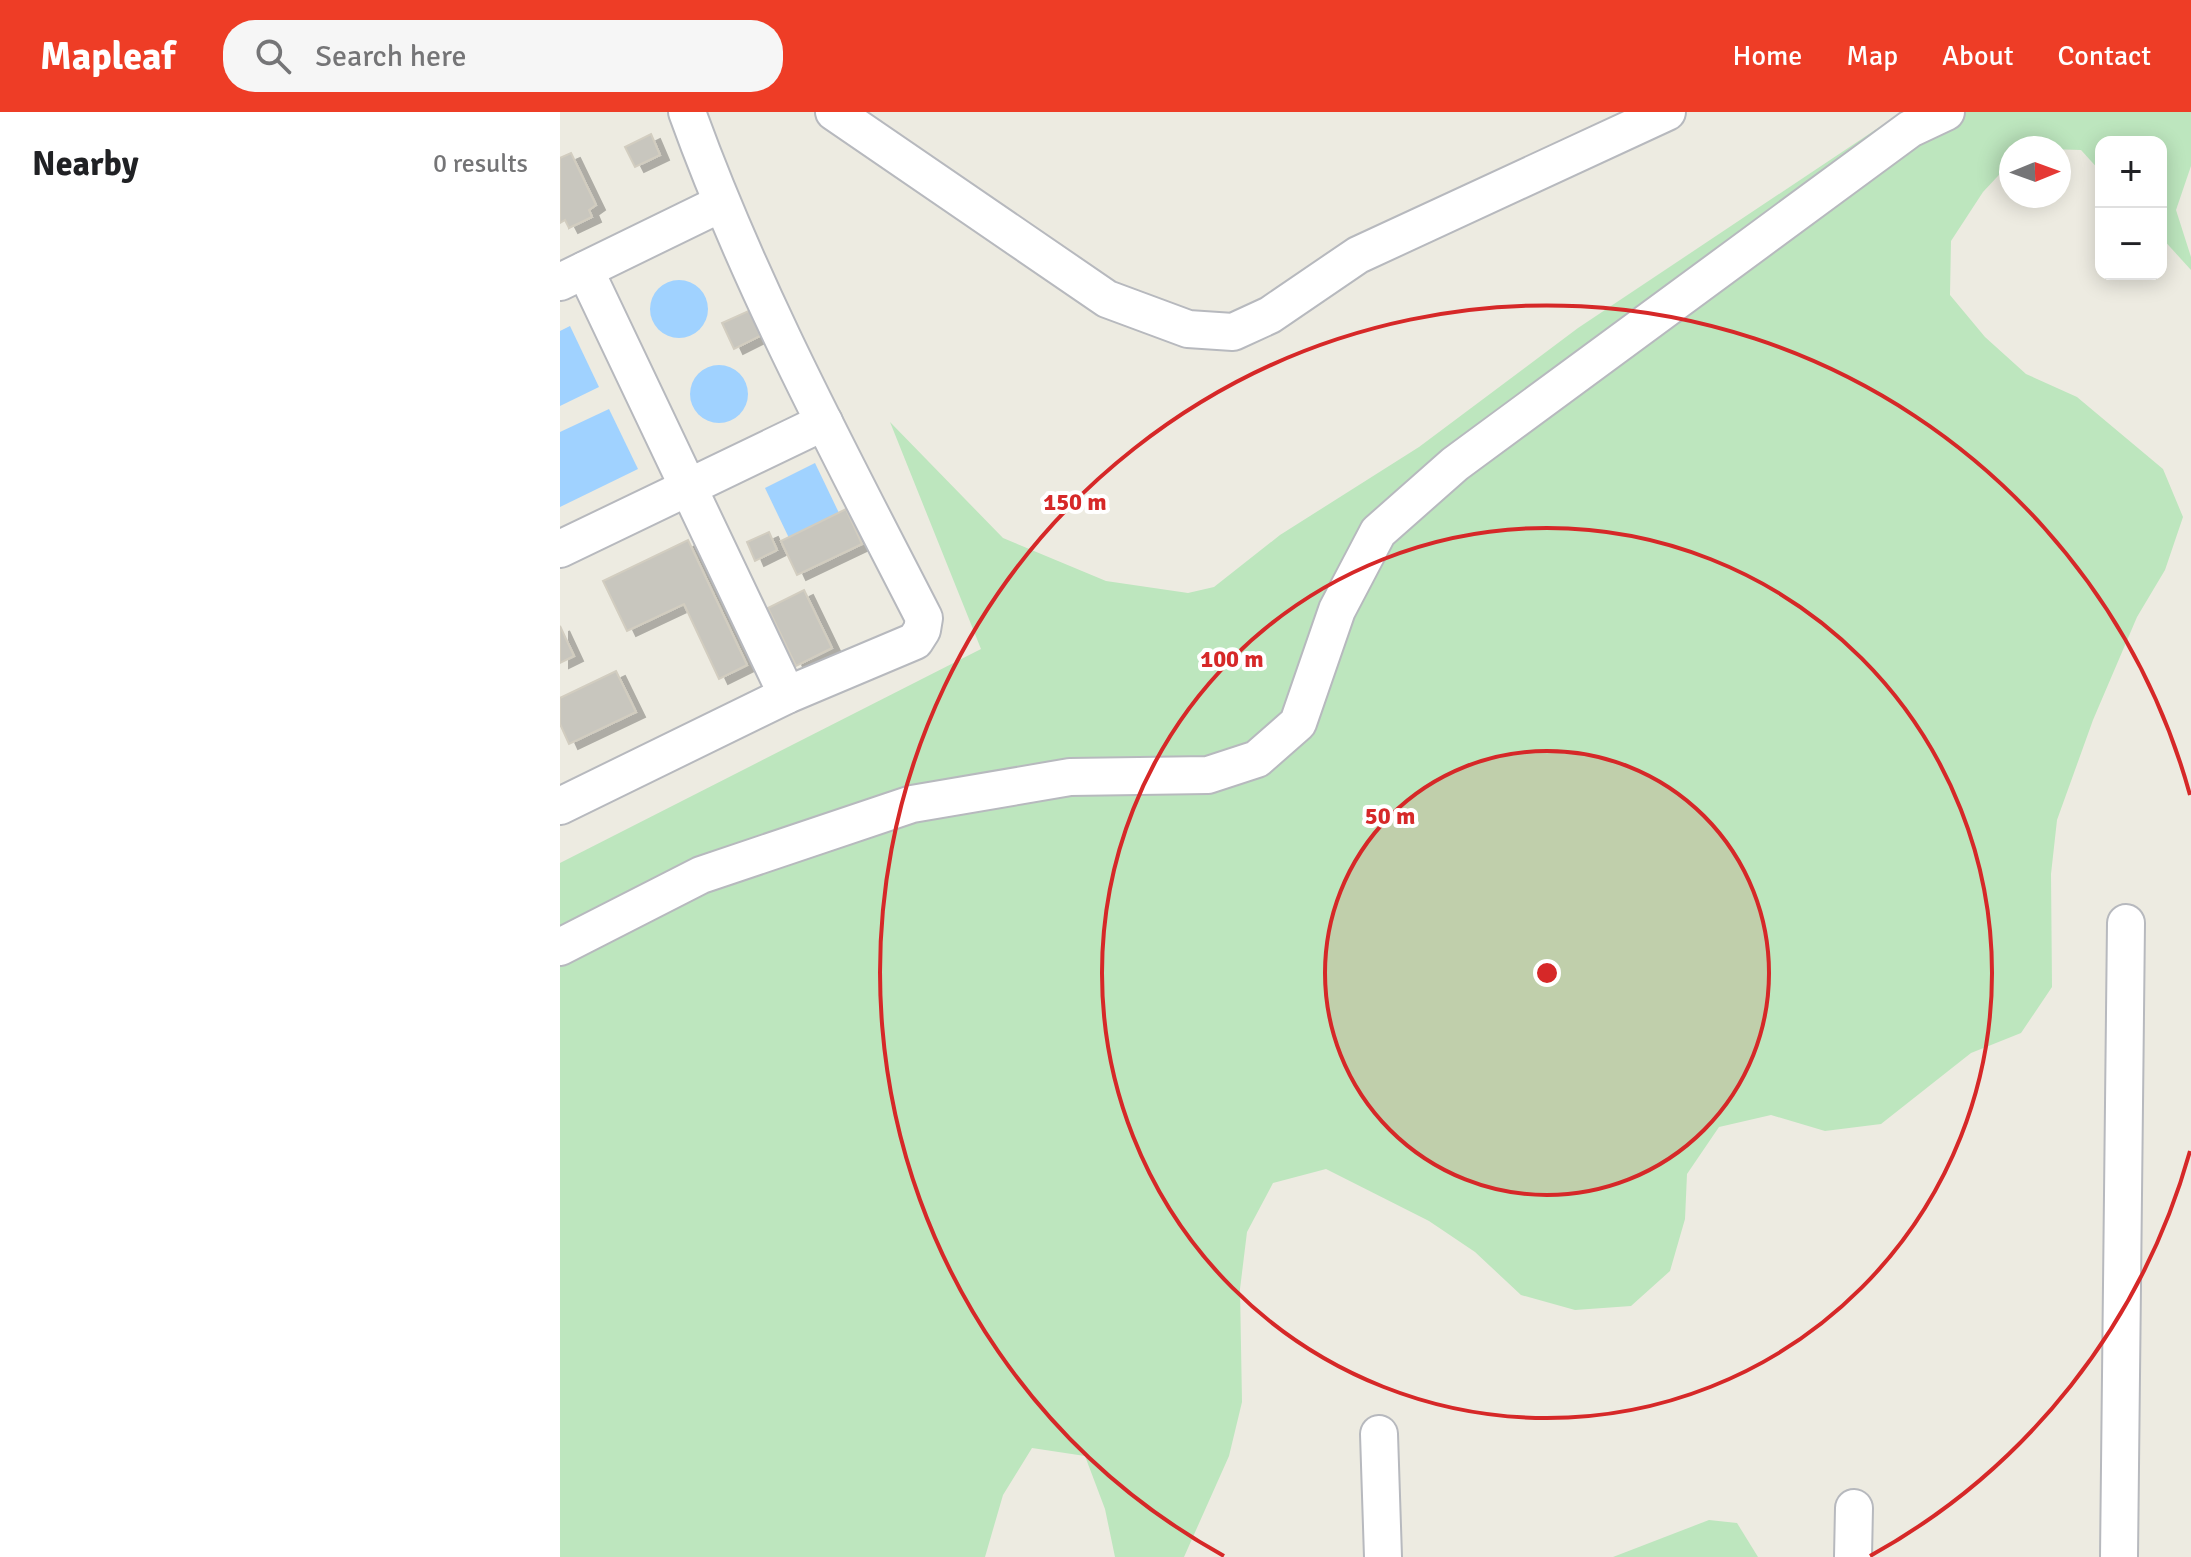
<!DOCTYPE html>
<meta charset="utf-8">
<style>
body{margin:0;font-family:Signika,sans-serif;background:#f6f6f6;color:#202124}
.controls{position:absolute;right:24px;top:24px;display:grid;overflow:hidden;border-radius:16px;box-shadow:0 4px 20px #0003}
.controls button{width:72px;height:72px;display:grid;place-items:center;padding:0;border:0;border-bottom:2px solid #e0e0e0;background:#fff;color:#202124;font:40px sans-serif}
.compass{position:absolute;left:1439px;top:24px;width:72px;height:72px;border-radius:50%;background:#fff;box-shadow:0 4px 20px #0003;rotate:89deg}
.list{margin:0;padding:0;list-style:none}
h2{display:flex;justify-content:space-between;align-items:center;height:104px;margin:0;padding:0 32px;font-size:34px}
h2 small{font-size:26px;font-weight:400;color:#757577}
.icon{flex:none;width:44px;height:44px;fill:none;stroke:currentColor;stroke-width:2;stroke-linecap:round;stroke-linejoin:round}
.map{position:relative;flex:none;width:1631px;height:1445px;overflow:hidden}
header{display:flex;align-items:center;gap:48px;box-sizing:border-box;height:112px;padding:0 40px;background:#ee3d26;color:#fff}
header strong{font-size:38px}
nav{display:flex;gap:44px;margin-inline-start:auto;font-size:28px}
.search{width:560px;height:72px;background:#f6f6f6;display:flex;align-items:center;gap:20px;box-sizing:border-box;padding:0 28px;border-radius:32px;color:#757577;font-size:30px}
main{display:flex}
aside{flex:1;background:#fff}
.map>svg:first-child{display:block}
.green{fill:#bde6be}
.water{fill:#a0d2ff}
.building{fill:#c8c6be;stroke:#d2cdc0;stroke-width:2;filter:url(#shadow)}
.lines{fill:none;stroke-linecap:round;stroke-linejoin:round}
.minor-casing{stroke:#b7b9be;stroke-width:40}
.minor{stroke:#fff;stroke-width:36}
.ring{fill:none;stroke:#d62828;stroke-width:4}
.centre{fill:#d62828;stroke:#fff;stroke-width:4}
.ring-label{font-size:24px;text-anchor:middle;font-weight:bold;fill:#d62828;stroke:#fff;stroke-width:8;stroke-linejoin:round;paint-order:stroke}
</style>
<header>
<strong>Mapleaf</strong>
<div class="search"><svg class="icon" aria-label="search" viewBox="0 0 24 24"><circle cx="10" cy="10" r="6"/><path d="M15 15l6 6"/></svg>Search here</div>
<nav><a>Home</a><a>Map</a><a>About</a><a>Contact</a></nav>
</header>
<main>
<aside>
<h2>Nearby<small>0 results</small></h2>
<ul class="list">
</ul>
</aside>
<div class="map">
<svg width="1631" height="1445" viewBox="0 0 1631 1445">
<defs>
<filter id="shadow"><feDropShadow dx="9" dy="5" stdDeviation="0" flood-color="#0004"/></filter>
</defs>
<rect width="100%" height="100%" fill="#edebe1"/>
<g class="green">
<path d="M1342,0h289v54l-15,44 15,47v13l-30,-33v-95h-60v30l-20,-22 -70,-2v14l-28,30 -32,49 -1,54 35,42 41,37 51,23 86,72 20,48 -18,53 -28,47 -44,103 -36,100 -6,54 1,113 -31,46 -50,20 -90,71 -56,7 -54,-16 -52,12 -32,47 -2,45 -15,52 -39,35 -56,4 -54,-15 -46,-43 -46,-31 -103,-52 -53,14 -26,49 -7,57 2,113 -13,54 -45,101h-69l-10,-48 -20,-53 -53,-8 -29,47 -18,62h-425v-694l421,-214 -91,-227 113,116 103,43 82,12 26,-6 66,-52 139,-88 159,-119z"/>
<path d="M1149,1408l28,3 21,34h-145z"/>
</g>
<g class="water">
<circle cx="119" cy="197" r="29"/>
<path d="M10,214l29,61 -39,19v-75z"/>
<circle cx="159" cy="282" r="29"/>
<path d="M49,297l29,60 -78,38v-75z"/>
<path d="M255,351l24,50 -50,25 -24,-50z"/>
</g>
<g class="building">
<path d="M91,22l9,21 -25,12 -10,-20z"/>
<path d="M11,41l25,52 -7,5 3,7 -23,11 -4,-8 -5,3v-65z"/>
<path d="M193,197l11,25 -30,15 -12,-26z"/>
<path d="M286,397l16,35 -65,31 -16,-34z"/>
<path d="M209,420l8,18 -22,11 -8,-19z"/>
<path d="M128,428l59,125 -28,14 -35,-75 -57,27 -24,-50z"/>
<path d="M244,478l28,58 -36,18 -28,-58z"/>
<path d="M0,514l14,30 -14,7z"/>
<path d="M56,559l20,41 -67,32 -9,-20v-26z"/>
</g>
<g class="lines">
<g class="minor-casing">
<g id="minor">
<path d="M274,0l273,187 81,30 45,3 37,-17 88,-60 309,-143"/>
<path d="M25,158l202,425"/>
<path d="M0,170l160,-78"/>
<path d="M0,437l264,-127"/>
<path d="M0,694l227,-111 128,-54 7,-11 2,-12c-85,-166 -174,-331 -237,-506"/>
<path d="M0,835l141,-72 211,-71 158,-27 138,-2 49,-16 41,-36 39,-113 41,-78 77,-68 455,-335 36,-17"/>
<path d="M819,1322l4,123"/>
<path d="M1293,1445l1,-49"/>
<path d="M1559,1445l7,-634"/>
</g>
</g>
<use href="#minor" class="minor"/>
</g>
<circle cx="987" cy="861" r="222" fill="#d62828" fill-opacity=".12"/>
<g class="ring">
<circle cx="987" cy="861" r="222"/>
<circle cx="987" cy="861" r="445"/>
<path d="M1630 1039A667 667 0 0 1 1310 1444M664 1444A667 667 0 1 1 1630 683"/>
</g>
<circle cx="987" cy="861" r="12" class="centre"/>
<g class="ring-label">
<text x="515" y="398">150 m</text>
<text x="672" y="555">100 m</text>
<text x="830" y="712">50 m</text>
</g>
</svg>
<div class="controls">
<button>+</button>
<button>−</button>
</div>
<svg class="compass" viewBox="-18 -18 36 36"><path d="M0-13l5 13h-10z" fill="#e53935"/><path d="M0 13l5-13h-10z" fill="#757577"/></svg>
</div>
</main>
